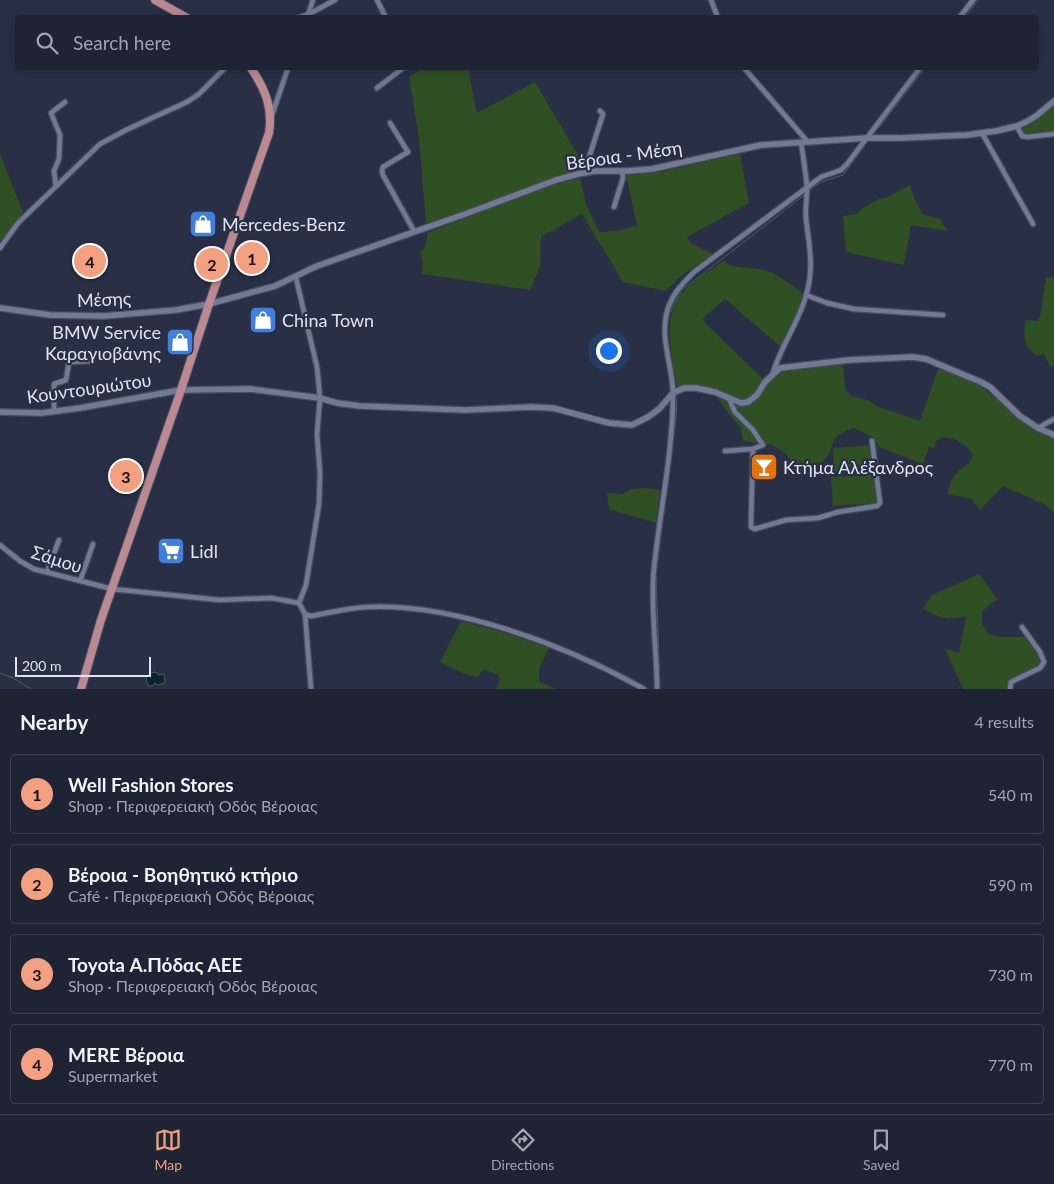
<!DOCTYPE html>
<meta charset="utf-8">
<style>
body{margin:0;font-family:Lato,sans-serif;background:#2c3040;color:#f1f3f6}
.scale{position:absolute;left:15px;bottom:12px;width:136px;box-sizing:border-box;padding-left:5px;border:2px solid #dee3f1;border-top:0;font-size:14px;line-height:18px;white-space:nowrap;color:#dee3f1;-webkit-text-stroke:4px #293046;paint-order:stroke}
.you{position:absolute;left:608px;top:350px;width:18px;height:18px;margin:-12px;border:4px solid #fff;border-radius:50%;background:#1a73e8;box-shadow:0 0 0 8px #1a73e833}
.badge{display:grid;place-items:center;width:32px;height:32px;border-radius:50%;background:#f2a07f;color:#111;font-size:16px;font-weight:700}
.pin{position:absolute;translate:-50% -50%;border:2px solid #fff;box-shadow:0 1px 5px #0006}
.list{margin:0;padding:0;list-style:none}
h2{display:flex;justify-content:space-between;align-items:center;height:65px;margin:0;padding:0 20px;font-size:21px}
h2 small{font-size:16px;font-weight:400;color:#a1a4ac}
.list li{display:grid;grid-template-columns:32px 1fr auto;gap:15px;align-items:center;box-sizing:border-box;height:80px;margin:0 10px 10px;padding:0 10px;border:1px solid #3c414f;border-radius:5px}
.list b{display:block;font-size:19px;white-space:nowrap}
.list p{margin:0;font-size:16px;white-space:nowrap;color:#a1a4ac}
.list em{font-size:16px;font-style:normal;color:#a1a4ac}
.icon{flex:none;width:28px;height:28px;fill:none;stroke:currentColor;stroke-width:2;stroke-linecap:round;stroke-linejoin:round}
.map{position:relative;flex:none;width:1054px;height:689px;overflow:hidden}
.search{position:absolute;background:#1f2434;box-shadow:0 2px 12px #0003;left:15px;right:15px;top:15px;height:55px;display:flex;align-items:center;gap:12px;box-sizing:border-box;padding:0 18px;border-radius:5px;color:#a1a4ac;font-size:19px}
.sheet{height:425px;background:#1f2434}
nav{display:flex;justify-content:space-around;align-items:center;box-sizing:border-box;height:70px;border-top:1px solid #3c414f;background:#1f2434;font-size:14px;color:#a1a4ac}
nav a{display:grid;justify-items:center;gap:2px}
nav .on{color:#f2a07f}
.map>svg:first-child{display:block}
.green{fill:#2e5023}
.water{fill:#092728;stroke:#495f64}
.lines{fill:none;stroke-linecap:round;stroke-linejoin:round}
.stream{stroke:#495f64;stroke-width:1}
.minor-casing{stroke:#474d5f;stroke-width:7}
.tertiary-casing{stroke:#474d5f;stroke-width:8}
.primary-casing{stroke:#474d5f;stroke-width:10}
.minor{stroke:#717993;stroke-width:4.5}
.tertiary{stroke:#717993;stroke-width:5.5}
.primary{stroke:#bb8991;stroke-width:8}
.labels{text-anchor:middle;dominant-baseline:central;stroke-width:4.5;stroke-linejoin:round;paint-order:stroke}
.street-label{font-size:18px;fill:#dee3f1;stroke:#293046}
.poi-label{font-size:18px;fill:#dee3f1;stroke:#293046;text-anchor:start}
</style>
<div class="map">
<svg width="1054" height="689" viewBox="0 0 1054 689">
<rect width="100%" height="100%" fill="#293046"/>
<g class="green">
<path d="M424,68h44l9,45 58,-31 49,83 -2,4 -32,10 -124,45 -7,-86 -10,-62z"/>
<path d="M1054,105v27l-25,4 -6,-1 -2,-5z"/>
<path d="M0,154l23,58 -23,30z"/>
<path d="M740,154l9,49 -62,34 3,6 23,11 -32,22 -15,15 -43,-9 -41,-68 -41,23 -1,29 -10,24 -108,-16 1,-11 -3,-11c7,-6 7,-11 7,-19l122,-47 31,-8 6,26 13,28 18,-1 20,-5 -11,-52 38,-3z"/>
<path d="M910,185l3,10 9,19 18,5 8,12 -37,-6 -7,40 -58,-13 -3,-36 13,-2 8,-7 15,-8 9,-2z"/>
<path d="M726,259l-1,4c13,6 26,4 39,7 15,4 28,16 41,25l-24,52 -56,-48 -22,19 1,4 60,58c-6,10 -11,18 -23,21l-57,-15h-7c-5,-31 -17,-70 8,-96 11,-12 28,-21 41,-31z"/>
<path d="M1046,277l8,1v87l-4,2 -6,-14 -6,3c-16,-9 -14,-20 -13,-36l12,1 3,-4z"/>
<path d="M843,364l2,25 6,7 17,4 11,7 41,14 18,-52 19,5 26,14 49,40 22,11v74l-8,-8 -43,-19 -23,24 -8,-11 -25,-5c2,-6 4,-15 8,-19 6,-8 16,-9 18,-21 -9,-12 -16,-15 -30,-17l-7,4 -1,7 -6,-1 -6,17 -44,-17 -6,-10 -19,-9c-30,9 -16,20 -31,33 -6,5 -15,7 -22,11l-17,-20 -12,-7 -29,-4 -2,-12 -24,-31 2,-1 20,8h9l12,-8 9,-15 15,-12z"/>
<path d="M872,445l1,25 -39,3 -1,-25z"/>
<path d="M875,474l2,29 -44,3 -2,-29z"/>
<path d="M645,488l15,2 -4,33 -47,-14 -2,-16 17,1 7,-5z"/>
<path d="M979,574l19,26 -7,3 -9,9v12l6,10 12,3h25l16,22v5l-31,16 -2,3v6h-45l-18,-40 14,4 7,-37c-22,5 -23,2 -43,-7l9,-14z"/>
<path d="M461,621l41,11 47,16 -10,21v13l18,7h-61l4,-10 -2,-4 -15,-6 -5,8 -13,-3 -25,-12z"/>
</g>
<path class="water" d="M155,672l4,3 5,-1 1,9 -8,2 -2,-2 -3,3h-4l-2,-8 4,-5z"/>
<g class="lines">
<g class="stream">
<path d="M965,18l13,-18"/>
<path d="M878,129l47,-61"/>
<path d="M811,189l10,-7 22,-7 21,-28"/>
<path d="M675,387c-3,-23 -12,-50 -5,-73 3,-9 8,-16 12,-24l121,-94"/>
<path d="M669,472l7,-53 1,-21"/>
<path d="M0,673l13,5 18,11"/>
<path d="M660,689l-4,-114 11,-86"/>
</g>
<g class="minor-casing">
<g id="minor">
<path d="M377,0l9,18"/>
<path d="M711,0l7,18"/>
<path d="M297,18l12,-4 26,-14"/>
<path d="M307,18l6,-18"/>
<path d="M959,18l14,-18"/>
<path d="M744,68l63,73"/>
<path d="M377,88l26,-20"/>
<path d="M272,115l16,-47"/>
<path d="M390,123l18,29 -25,15 -1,3 1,5 31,56"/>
<path d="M1017,126l5,10 5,1 27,-3"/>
<path d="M982,133l51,91"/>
<path d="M584,173l19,-59 -3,-3"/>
<path d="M56,186l-2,-15 5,-12 1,-24 -9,-22 14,-11"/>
<path d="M614,207l9,-29 -1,-7"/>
<path d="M0,248l18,-25 82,-79 28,-15 59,-27 12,-8 26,-26"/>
<path d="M296,278l21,89 3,31 -3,36 3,39 -1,31 -13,81 -7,18"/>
<path d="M806,295l21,8 27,6 89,6"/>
<path d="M773,373c8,-28 27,-52 34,-81 7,-25 2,-48 -1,-73 -1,-10 1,-21 1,-31 -1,-15 -4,-31 -6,-46"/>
<path d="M54,411v-27l12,-4 3,-18 23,-1"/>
<path d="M1038,428l16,-9"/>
<path d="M753,449l-2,71v7l4,2 31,-9 32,-2 20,-6 39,-6 3,-3 -8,-62"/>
<path d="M725,451l28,-2 10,-4 -10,-15 -18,-18 -6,-13"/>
<path d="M0,545l20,16 14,8 78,20 108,11 51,-2 28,5 6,11 6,2c18,-3 37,-8 56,-9 89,-4 200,39 277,82"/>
<path d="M47,572l12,-32"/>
<path d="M80,581l13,-37"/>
<path d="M305,614l6,75"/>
<path d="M657,689c0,-40 -7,-81 -3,-121 6,-58 19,-116 19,-174 0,-26 -12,-52 -7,-78 4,-20 15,-31 28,-44l127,-95 20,-7 6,-6 73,-96"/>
<path d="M1010,689l1,-7 29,-14 4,-6 -4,-10 -18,-25"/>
</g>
</g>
<g class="tertiary-casing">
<g id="tertiary">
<path d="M0,308l50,7 54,1 72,-6 33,-6 66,-18 42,-20 151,-53 88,-33 22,-6 17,-3h32l25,-2 109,-24 106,-7h34l66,-3 29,-4 21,-5 9,-4 10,-6 18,-15"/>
<path d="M0,412l42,1 38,-5 101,-18 69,-1 70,9 17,5 23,3 105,4 66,-3 22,1 56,15 23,2 16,-8 11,-8 14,-16 11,-5h12l19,4 26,11 7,-1 9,-7 8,-13 15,-14 69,-8 64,-3 13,2 55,23 9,5 30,29 18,12 16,7"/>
</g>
</g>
<g class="primary-casing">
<g id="primary">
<path d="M155,0l32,18"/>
<path d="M81,689l20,-69 80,-230 28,-86 60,-171c4,-26 -4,-44 -18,-65"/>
</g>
</g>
<use href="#minor" class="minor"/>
<use href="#tertiary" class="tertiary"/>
<use href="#primary" class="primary"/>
</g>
<defs>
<g id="shop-square" transform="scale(1.4375)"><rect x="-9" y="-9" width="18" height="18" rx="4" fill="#3f7fe0" stroke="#293046"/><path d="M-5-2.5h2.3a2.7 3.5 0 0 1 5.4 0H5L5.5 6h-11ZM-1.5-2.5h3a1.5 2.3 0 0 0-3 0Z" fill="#fff"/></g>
<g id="bar-square" transform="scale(1.4375)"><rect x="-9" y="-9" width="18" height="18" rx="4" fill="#e8710a" stroke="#293046"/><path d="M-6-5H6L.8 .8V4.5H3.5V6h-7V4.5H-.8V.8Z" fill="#fff"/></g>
<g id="supermarket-square" transform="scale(1.4375)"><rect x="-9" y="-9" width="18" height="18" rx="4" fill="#3f7fe0" stroke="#293046"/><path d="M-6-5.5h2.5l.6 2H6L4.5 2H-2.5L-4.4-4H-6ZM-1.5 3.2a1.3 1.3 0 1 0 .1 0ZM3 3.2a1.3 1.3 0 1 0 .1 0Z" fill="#fff"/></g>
</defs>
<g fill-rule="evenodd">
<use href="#shop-square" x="203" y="224"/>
<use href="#shop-square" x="263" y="320"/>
<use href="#shop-square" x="180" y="342"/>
<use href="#bar-square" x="764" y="467"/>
<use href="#supermarket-square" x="171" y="551"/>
</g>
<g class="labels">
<g class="street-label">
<text transform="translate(624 155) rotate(-8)">Βέροια - Μέση</text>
<text transform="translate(104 299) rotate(-2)">Μέσης</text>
<text transform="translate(89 388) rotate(-8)">Κουντουριώτου</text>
<text transform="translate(57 559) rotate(18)">Σάμου</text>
</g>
<g class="poi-label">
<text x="222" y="224">Mercedes-Benz</text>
<text x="282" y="320">China Town</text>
<text x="161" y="332" text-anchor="end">BMW Service<tspan x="161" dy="21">Καραγιοβάνης</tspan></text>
<text x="783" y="467">Κτήμα Αλέξανδρος</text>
<text x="190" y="551">Lidl</text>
</g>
</g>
</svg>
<div class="scale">200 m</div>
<div class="you"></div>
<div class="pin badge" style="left:252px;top:258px">1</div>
<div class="pin badge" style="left:212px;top:264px">2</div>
<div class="pin badge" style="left:126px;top:476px">3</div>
<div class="pin badge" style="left:90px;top:261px">4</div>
<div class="search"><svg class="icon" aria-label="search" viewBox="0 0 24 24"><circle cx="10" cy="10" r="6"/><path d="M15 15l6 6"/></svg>Search here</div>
</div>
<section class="sheet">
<h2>Nearby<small>4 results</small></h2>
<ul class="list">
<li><span class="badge">1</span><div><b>Well Fashion Stores</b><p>Shop · Περιφερειακή Οδός Βέροιας</p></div><em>540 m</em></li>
<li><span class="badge">2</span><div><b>Βέροια - Βοηθητικό κτήριο</b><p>Café · Περιφερειακή Οδός Βέροιας</p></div><em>590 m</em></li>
<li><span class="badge">3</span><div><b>Toyota Α.Πόδας ΑΕΕ</b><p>Shop · Περιφερειακή Οδός Βέροιας</p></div><em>730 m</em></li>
<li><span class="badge">4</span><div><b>MERE Βέροια</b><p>Supermarket</p></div><em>770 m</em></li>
</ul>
</section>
<nav>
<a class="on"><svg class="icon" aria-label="map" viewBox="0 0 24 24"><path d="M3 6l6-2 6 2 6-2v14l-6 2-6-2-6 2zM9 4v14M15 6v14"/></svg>Map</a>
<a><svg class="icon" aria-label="directions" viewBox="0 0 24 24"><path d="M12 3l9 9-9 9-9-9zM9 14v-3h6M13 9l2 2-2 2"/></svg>Directions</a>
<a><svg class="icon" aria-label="saved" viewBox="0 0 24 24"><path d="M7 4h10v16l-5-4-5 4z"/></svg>Saved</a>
</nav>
